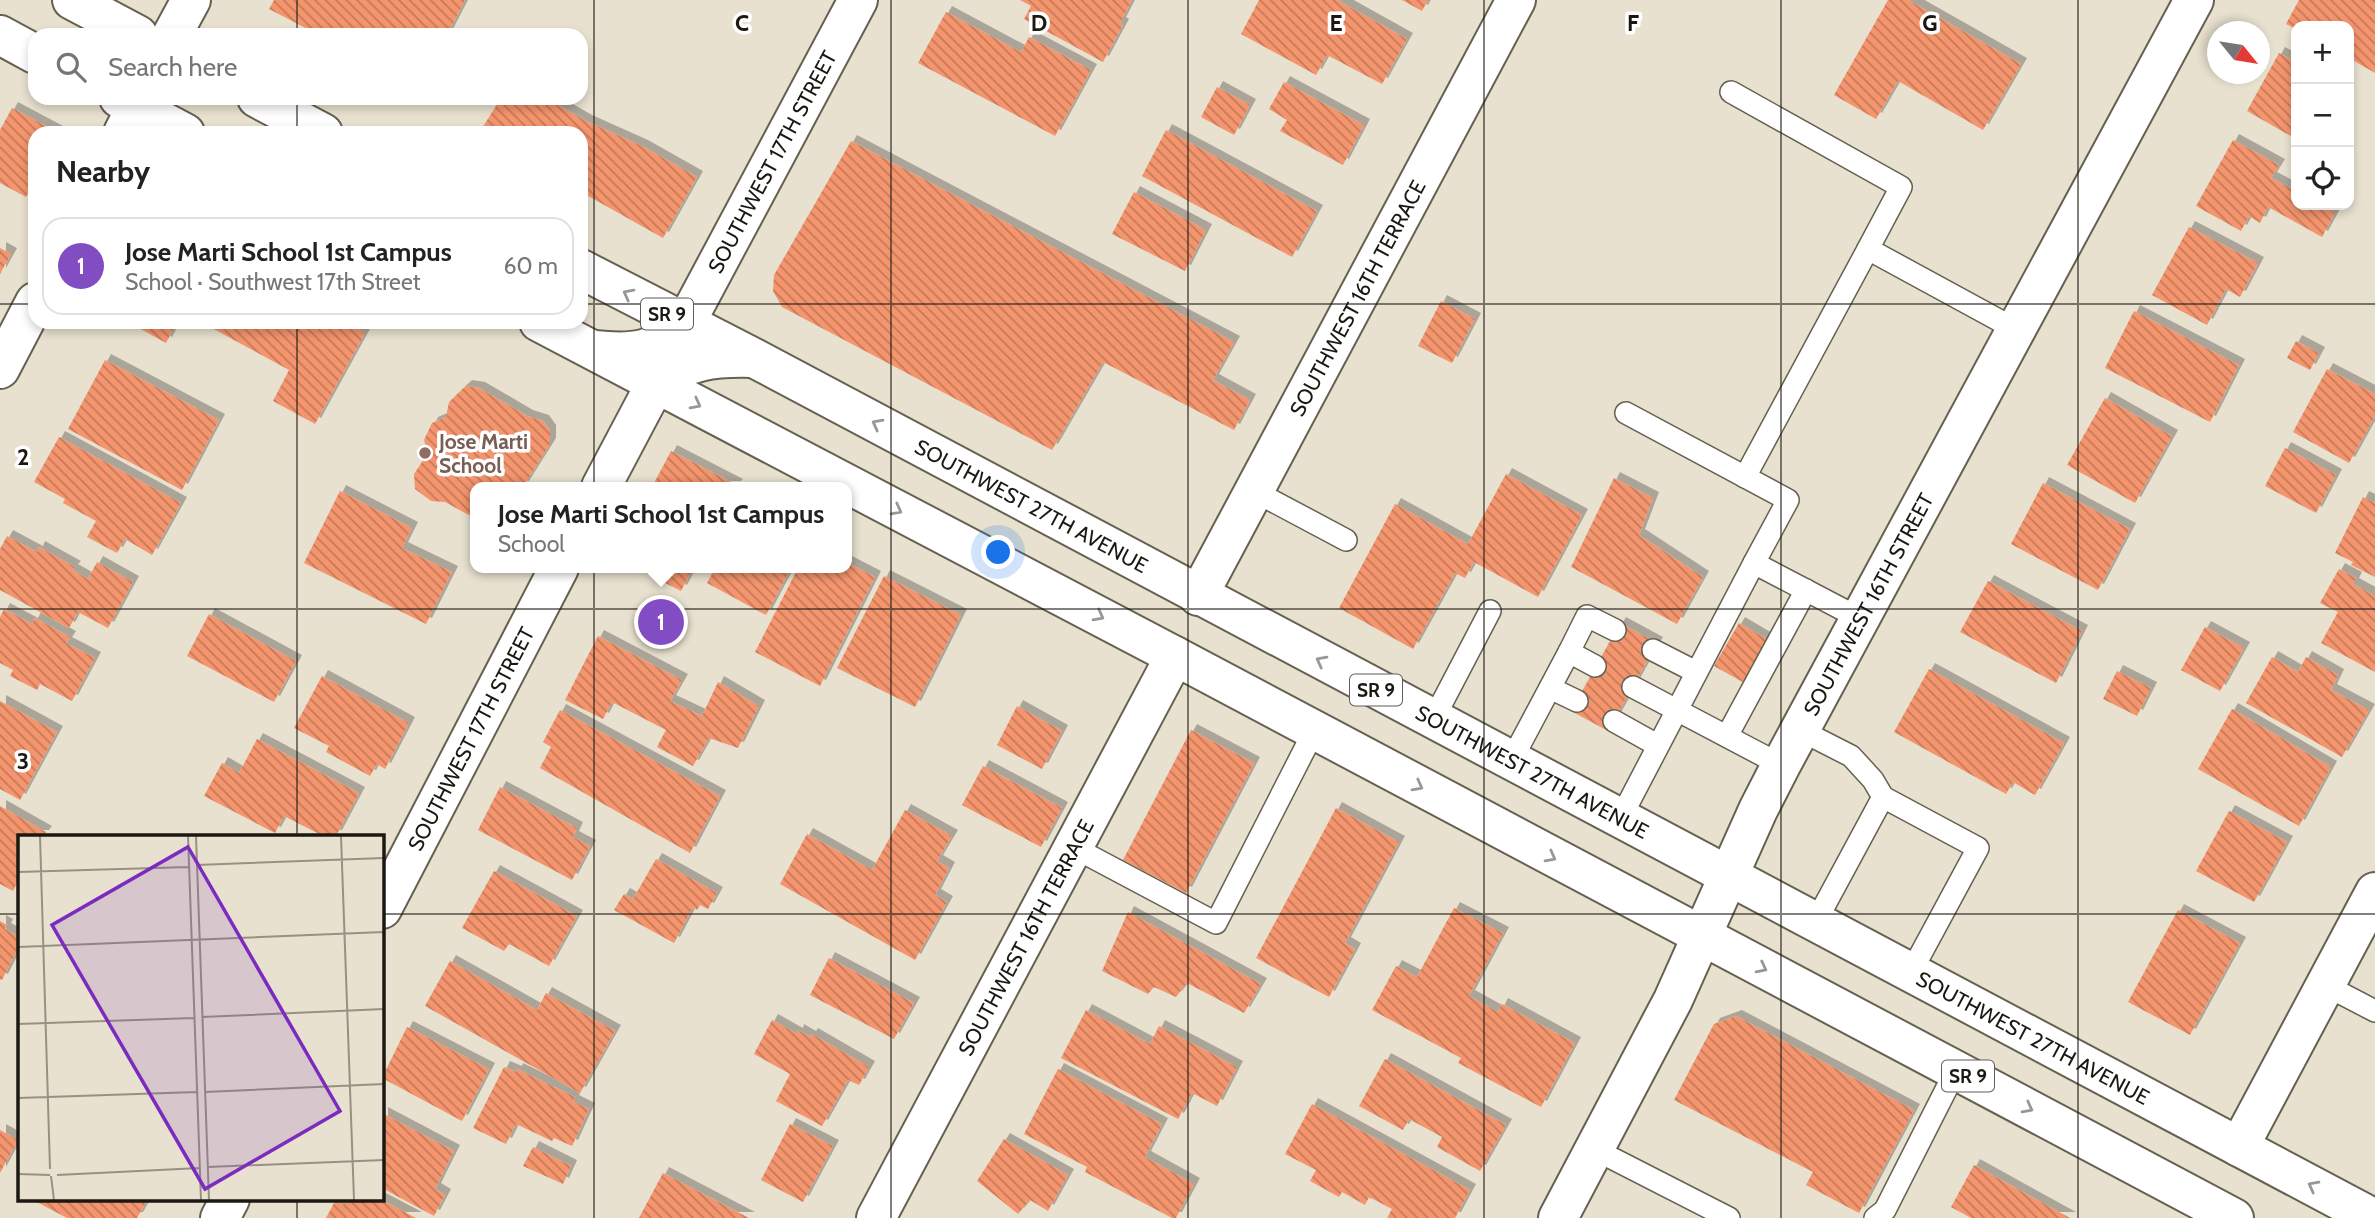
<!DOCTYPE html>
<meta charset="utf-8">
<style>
body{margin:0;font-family:Cabin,sans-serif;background:#f2f2f2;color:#222}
.controls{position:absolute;right:21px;top:21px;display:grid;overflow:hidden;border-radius:14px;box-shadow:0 4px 10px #0003}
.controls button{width:63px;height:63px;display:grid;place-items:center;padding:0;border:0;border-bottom:2px solid #e0e0e0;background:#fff;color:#222;font:35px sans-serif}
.compass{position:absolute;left:2207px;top:21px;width:63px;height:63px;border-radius:50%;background:#fff;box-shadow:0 4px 10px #0003;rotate:120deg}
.you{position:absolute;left:999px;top:553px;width:24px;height:24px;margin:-18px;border:5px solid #fff;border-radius:50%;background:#1a73e8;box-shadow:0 0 0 10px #1a73e833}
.badge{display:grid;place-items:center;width:46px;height:46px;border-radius:50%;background:#824cc3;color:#fff;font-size:23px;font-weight:700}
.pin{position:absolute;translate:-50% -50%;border:4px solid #fff;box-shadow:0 2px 7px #0006}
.popup{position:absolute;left:470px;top:482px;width:382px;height:91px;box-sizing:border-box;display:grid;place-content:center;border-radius:14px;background:#fff;filter:drop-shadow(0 2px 5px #0005);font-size:23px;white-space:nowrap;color:#767676}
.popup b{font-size:26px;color:#222}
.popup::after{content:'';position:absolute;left:50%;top:100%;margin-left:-14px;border:14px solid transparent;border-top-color:#fff}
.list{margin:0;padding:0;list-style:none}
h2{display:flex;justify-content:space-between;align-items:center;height:91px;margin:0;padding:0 28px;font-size:30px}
h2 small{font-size:23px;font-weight:400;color:#767676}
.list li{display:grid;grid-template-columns:46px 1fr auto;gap:21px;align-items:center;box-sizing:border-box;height:98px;margin:0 14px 14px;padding:0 14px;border:2px solid #e0e0e0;border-radius:21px}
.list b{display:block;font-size:26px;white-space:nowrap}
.list p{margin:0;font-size:23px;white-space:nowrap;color:#767676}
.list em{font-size:23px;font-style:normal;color:#767676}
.icon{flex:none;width:38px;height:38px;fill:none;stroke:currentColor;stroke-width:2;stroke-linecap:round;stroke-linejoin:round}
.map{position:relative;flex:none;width:2375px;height:1218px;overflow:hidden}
.search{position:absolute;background:#fff;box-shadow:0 4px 10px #0003;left:28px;top:28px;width:560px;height:77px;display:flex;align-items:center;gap:18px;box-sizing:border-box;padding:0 24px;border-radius:21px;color:#767676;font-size:26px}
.panel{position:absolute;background:#fff;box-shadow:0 4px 10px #0003;left:28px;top:126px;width:560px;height:203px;border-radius:21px}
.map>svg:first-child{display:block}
.building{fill:url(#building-back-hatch);filter:url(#shadow)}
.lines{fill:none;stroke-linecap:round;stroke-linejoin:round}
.lane-casing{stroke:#666050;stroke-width:24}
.street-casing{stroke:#666050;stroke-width:42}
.secondary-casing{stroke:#666050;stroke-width:42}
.highway-casing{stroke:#666050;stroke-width:42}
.lane{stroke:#fff;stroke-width:21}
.street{stroke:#fff;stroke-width:38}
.secondary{stroke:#fff;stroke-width:38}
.highway{stroke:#fff;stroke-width:38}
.oneway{stroke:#989794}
.grid{fill:none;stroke:#1b1812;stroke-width:2;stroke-opacity:0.55}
.education-dot{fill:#8d6e63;stroke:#fff;stroke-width:2.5}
.labels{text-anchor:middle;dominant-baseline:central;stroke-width:7;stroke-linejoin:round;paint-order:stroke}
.shield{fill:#fff;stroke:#5f5d59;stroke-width:2}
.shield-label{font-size:19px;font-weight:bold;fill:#1b1812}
.street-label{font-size:21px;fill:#1b1812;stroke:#fff}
.education-label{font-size:21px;font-weight:bold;fill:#785e54;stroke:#fff;text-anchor:start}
.inset-road{fill:none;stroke:#969183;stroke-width:2}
.view{fill:#7b2cbf;fill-opacity:0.15;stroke:#7b2cbf;stroke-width:3.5}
.inset-edge{fill:none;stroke:#1b1812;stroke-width:3.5}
.grid-label{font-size:23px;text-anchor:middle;font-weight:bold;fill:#1b1812;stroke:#fff;stroke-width:7;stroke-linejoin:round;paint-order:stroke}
</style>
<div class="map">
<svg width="2375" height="1218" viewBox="0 0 2375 1218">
<defs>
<pattern id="building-back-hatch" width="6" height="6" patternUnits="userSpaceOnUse" patternTransform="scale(1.75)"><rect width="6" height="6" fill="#f4956e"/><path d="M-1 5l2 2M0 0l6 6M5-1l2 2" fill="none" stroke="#c57959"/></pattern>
<filter id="shadow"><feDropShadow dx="6" dy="-6" stdDeviation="0" flood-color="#0004"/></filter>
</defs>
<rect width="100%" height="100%" fill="#e8e1cf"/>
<g class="building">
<path d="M274,0h191l-18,35h-128l-50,-26z"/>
<path d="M1020,0h112l-12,23 3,2 -20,37 -79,-43 7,-13z"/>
<path d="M1259,0h78l70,39 -25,45 -55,-29 -11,20 -75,-41z"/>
<path d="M1402,0h26l-6,11z"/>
<path d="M1888,0h20l113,64 -38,66 -85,-49 -22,38 -42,-24z"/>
<path d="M2299,0h76v73l-26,-15v-32h-53v3l-10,-5z"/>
<path d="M946,12l75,40 8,-15 62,33 -36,66 -137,-73z"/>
<path d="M2279,53l17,9v77l-49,-28z"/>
<path d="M1284,82l80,43 -21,40 -63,-34 7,-11 -18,-11z"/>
<path d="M1217,87l33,18 -16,30 -33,-18z"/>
<path d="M501,98h45l40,23 56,25 55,31 -34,61 -82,-46v-59h-102z"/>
<path d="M12,108l47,25h-24v47l-9,17 -26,-14v-53z"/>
<path d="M1166,130l151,81 -25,46 -150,-81z"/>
<path d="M2233,140l46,25 -8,13 25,13v14h24l15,8 -13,24 -54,-30 -8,16 -11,-7 -8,15 -45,-25z"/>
<path d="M851,141l383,201 -21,38 37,20 -16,30 -131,-68 -51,88 -270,-143 -9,-16 1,-16z"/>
<path d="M1134,192l72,38 -21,41 -73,-37z"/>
<path d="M2189,227l69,36 -18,34 -14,-8 -19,36 -55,-30z"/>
<path d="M0,248l11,6 -11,20z"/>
<path d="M1441,301l34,18 -23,44 -34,-17z"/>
<path d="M2134,311l105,54 -29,57 -105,-54z"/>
<path d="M128,322h49l-11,21z"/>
<path d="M201,322h145l19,11 -50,91 -42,-23 16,-31z"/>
<path d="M2296,341l23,12 -9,17 -23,-12z"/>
<path d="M105,360l114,60 -37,70 -114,-61z"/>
<path d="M2327,369l48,25v22l-26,47 -56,-31z"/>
<path d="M466,386l13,2 48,28 16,5 7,10v13l-27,43h-47v32l-31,-17 -14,-1 -16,-12 -1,-15 14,-21 -4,-13 8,-17 14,-6 3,-15z"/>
<path d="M2105,398l67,38 -37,67 -68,-38z"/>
<path d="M59,437l122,66 -29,52 -27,-16 -8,14 -30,-16 9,-16 -33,-18 2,-4 -31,-17z"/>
<path d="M2285,448l51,27 -20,38 -51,-27z"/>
<path d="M671,451l66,34 -2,2h-83z"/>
<path d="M1506,474l76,41 -44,82 -64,-35 -9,16 -10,-5 -42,76 -74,-41 56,-104 73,40z"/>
<path d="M1614,478l39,20 -14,37 64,42 -26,47 -106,-57z"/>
<path d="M2043,483l87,46 -32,61 -87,-46z"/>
<path d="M340,491l72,37 -10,20 50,24 -26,52 -122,-61z"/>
<path d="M2363,497l12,6v74l-24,-12 2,-3 -18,-9z"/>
<path d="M7,536l30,16 2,-5 36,20 -3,3 16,9 9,-17 36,20 -25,46 -30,-16 -9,16 -69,-38v-41z"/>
<path d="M846,562l29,15 -55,109 -65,-34 43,-84h48z"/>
<path d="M636,568h57l-12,23z"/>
<path d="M715,568h76l-25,47 -59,-32z"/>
<path d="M2339,569l17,9 -3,6 22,12v76l-54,-29 17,-31 -18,-9z"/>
<path d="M884,576l77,39 -46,92 -78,-39z"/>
<path d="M1988,581l94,50 -26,52 -96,-51z"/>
<path d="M4,609l28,15 3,-6 35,19 -4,6 29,15 -23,43 -32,-17 -3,6 -27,-14 3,-6 -13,-7v-46z"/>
<path d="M209,614l87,47 -22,41 -87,-46z"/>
<path d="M1620,623l37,20 -49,88 -37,-20z"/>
<path d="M1739,623l34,20 -25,42 -34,-19z"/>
<path d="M2205,627l39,21 -24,43 -39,-21z"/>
<path d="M598,636l84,44 -12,21 32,15 16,-34 41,24 -21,42 -29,-10 -16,28 -36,-19 9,-17 -54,-28 -9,17 -38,-19z"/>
<path d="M2272,657l26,15 8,-15 32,18 -7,15 38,20 -27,47 -96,-54z"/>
<path d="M1929,669l135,74 -29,52 -22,-13 -7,12 -112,-62z"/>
<path d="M2117,671l34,17 -14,28 -34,-17z"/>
<path d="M322,676l87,47 -24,46 -8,-5 -7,12 -44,-24 3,-6 -35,-18z"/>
<path d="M0,701l57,31 -37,68 -20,-11z"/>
<path d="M1017,706l45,25 -20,38 -45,-24z"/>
<path d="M2232,709l99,58 -32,59 -101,-57z"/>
<path d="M560,710l160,86 -30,57 -150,-85 11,-21 -8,-5z"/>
<path d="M1191,730l63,33 -68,130 -63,-33z"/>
<path d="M257,739l102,54 -23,43h-13l-39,-20 -9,17 -71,-37 18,-33 17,10z"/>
<path d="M983,766l79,42 -21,39 -79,-42z"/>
<path d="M500,787l77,41 -4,9 17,9 -18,34 -94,-50z"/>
<path d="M0,806l46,26 -3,4h-24v43l-6,12 -13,-7z"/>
<path d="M1336,808l63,34 -54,101 10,6 -26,48 -73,-39z"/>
<path d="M905,810l47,26 -15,25 12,7 -14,27 12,7 -32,58 -135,-76 27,-50 65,36z"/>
<path d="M2229,811l58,31 -33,60 -58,-31z"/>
<path d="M656,859l61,34 -9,16 -8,-4 -3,5 -4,-3 -19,36 -60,-33 10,-16 9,5z"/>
<path d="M494,871l83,45 -28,50 -40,-22 -5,7 -42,-23z"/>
<path d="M1454,908l49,25 -34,63 29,16 4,-8 73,39 -34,64 -83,-44 3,-5 -89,-48 24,-44 21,11z"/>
<path d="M2178,910l62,33 -50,92 -62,-33z"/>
<path d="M1128,912l133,72 -17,29 -57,-30 -11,14 -22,-10 -6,7 -46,-23z"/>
<path d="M0,921l7,4 -2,4 14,8v9l-17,34 -2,-1z"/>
<path d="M829,958l85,45 -20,36 -84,-44z"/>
<path d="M450,961l87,49 9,-17 69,38 -35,62 -155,-87z"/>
<path d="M1086,1010l64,34 9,-18 78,41 -20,39 -25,-13 -14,26 -117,-61z"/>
<path d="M1736,1016l178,94 -55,103 -53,-28 7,-13 -139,-72 40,-76z"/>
<path d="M772,1020l25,14 1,-4 12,7 2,-3 57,33 -10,18 -11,-5 -26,46 -46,-25 14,-27 -36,-20z"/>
<path d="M407,1027l82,42 -27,52 -80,-43z"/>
<path d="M1385,1059l121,66 -26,46 -43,-24 5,-10 -33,-18 -6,11 -44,-24z"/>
<path d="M504,1067l12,5 1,-3 58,28 -2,4 16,8 -17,37 -18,-8 -2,3 -36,-17 -10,20 -33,-16z"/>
<path d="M1058,1069l104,55 -17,33 49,27 -18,34h-4l-87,-46 2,-5 -63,-33z"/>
<path d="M1312,1104l158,86 -15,28h-68l5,-9 -23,-12 -4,8 -23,-13 -3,5 -29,-16 6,-11 -31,-16z"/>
<path d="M382,1113l72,38 -19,38 10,6 -11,21 -52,-28z"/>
<path d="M790,1124l43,22 -30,56 -42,-22z"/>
<path d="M0,1130l18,10 -18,33z"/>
<path d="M1004,1139l64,36 -20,36 -18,-11 -12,14 -41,-33z"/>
<path d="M533,1147l38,19 -8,18 -40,-18z"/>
<path d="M1974,1165l96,53h-99l-20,-11z"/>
<path d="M663,1173l86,45h-110z"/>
<path d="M31,1199h117l-11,19h-70z"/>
<path d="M346,1199h34l36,19h-90l9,-17 8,4z"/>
</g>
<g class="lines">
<g class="lane-casing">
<g id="lane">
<path d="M1731,92l170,95 -33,62 147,80"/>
<path d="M1626,413l162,87 -34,63"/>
<path d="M1745,477l123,-228"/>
<path d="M1254,491l92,49"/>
<path d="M1653,650l43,22"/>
<path d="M1569,652l18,-36 28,14"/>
<path d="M1633,687l148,78"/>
<path d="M1550,688l27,13"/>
<path d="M1433,720l57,-109"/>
<path d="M1614,721l43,24"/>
<path d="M1800,730l51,26 22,24 10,17 95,51 -67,124"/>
<path d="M1727,736l79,-146"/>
<path d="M1511,761l58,-109 26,14"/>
<path d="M1620,819l134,-256 105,55"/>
<path d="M1073,847l143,76 98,-192"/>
<path d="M1815,923l68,-126"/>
<path d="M2325,985l50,26"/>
<path d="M1594,1149l135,69"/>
<path d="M1875,1218l10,-8 71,-140"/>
</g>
</g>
<g class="street-casing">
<g id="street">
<path d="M172,35l19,-35"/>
<path d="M123,133l13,-26"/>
<path id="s1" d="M685,324l173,-324"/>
<path d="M0,369l35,-67"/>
<path d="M601,487l55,-104"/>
<path id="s2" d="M1198,596l318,-596"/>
<path id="s3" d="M382,909l177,-341"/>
<path d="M2239,1147l136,-255"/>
<path d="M220,1218l10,-19"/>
<path id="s4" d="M876,1218l299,-562"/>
</g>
</g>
<g class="secondary-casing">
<g id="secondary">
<path id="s5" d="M1558,1218l115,-218 85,-190 23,-45 413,-765"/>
</g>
</g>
<g class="highway-casing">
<g id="highway">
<path d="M72,0l66,35"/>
<path d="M0,35l35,19"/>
<path d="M119,98l66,35"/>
<path d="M257,98l66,35"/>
<path id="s6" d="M581,269l173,89 1619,860"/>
<path d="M539,322l636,334 1059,562"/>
<path d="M594,350c41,4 60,2 91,-26"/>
<path d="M656,383c33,-23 56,-26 96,-25"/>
</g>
</g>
<use href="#lane" class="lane"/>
<use href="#street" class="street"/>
<use href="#secondary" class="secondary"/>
<use href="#highway" class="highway"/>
</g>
<defs><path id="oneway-chevron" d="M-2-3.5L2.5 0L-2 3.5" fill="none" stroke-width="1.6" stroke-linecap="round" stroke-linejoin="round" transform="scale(1.75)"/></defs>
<g class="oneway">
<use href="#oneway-chevron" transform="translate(628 294) rotate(-152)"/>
<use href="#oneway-chevron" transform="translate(696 404) rotate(28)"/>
<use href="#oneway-chevron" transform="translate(877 424) rotate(-152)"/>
<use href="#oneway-chevron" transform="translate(897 510) rotate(28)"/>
<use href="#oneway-chevron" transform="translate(1099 616) rotate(28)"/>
<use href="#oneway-chevron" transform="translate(1321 661) rotate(-152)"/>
<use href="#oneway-chevron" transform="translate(1418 786) rotate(28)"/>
<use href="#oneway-chevron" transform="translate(1551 857) rotate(28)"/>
<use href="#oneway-chevron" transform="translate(1762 968) rotate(27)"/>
<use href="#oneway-chevron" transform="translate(2028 1108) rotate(28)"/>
<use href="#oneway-chevron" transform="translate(2313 1186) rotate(-152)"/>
</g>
<path class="grid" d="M297,0v35M594,0v1218M891,0v1218M1188,0v1218M1484,0v1218M1781,0v1218M2078,0v1218M297,98v35M0,304h35M581,304h1794M297,322v514M0,609h2375M0,914h19M382,914h1993M297,1199v19"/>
<circle class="education-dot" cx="425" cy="453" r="7"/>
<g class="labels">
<g class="shield">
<rect x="641" y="298.5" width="52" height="31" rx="5"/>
<rect x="1350" y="674.5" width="52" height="31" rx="5"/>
<rect x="1942" y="1060.5" width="52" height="31" rx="5"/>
</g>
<g class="shield-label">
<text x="667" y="314">SR 9</text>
<text x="1376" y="690">SR 9</text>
<text x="1968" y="1076">SR 9</text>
</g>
<g class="street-label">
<text stroke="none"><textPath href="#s1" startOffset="184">SOUTHWEST 17TH STREET</textPath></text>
<text stroke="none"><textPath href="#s2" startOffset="338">SOUTHWEST 16TH TERRACE</textPath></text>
<text stroke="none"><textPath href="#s6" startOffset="509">SOUTHWEST 27TH AVENUE</textPath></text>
<text stroke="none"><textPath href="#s5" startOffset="688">SOUTHWEST 16TH STREET</textPath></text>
<text stroke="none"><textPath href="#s3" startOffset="192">SOUTHWEST 17TH STREET</textPath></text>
<text stroke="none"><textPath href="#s6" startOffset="1076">SOUTHWEST 27TH AVENUE</textPath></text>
<text stroke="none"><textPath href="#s4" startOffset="318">SOUTHWEST 16TH TERRACE</textPath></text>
<text stroke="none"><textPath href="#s6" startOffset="1643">SOUTHWEST 27TH AVENUE</textPath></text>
</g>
<g class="education-label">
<text x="439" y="441">Jose Marti<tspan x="439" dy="24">School</tspan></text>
</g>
</g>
<g transform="translate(18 835)">
<rect width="366" height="366" fill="#e8e1cf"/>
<path class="inset-road" d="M22,1l10,333M170,1l13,364M178,1l13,364M323,1l13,364M179,30l187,-7M0,37l171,-5M0,112l366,-15M184,182l182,-8M0,189l176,-6M187,257l179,-8M0,263l179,-6M190,332l176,-7M0,339l32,1M39,340l143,-7M33,341l3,24"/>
<path class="view" d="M170,12l152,264 -135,78 -153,-264z"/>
<rect width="366" height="366" class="inset-edge"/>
</g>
<g class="grid-label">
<text x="742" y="31">C</text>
<text x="1039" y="31">D</text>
<text x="1336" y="31">E</text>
<text x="1633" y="31">F</text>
<text x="1930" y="31">G</text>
<text x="23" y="465">2</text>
<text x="23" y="769">3</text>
</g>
</svg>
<div class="controls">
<button>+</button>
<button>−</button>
<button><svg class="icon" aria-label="locate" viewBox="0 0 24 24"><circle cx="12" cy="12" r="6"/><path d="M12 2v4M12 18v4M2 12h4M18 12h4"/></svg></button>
</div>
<svg class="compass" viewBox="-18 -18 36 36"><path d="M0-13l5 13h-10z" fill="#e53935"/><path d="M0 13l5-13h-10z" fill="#767676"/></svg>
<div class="you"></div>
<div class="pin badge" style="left:661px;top:622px">1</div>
<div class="popup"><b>Jose Marti School 1st Campus</b>School</div>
<div class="search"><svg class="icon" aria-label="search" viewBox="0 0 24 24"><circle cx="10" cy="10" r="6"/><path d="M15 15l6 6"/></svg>Search here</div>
<section class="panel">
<h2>Nearby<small></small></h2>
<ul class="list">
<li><span class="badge">1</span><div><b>Jose Marti School 1st Campus</b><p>School · Southwest 17th Street</p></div><em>60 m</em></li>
</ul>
</section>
</div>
